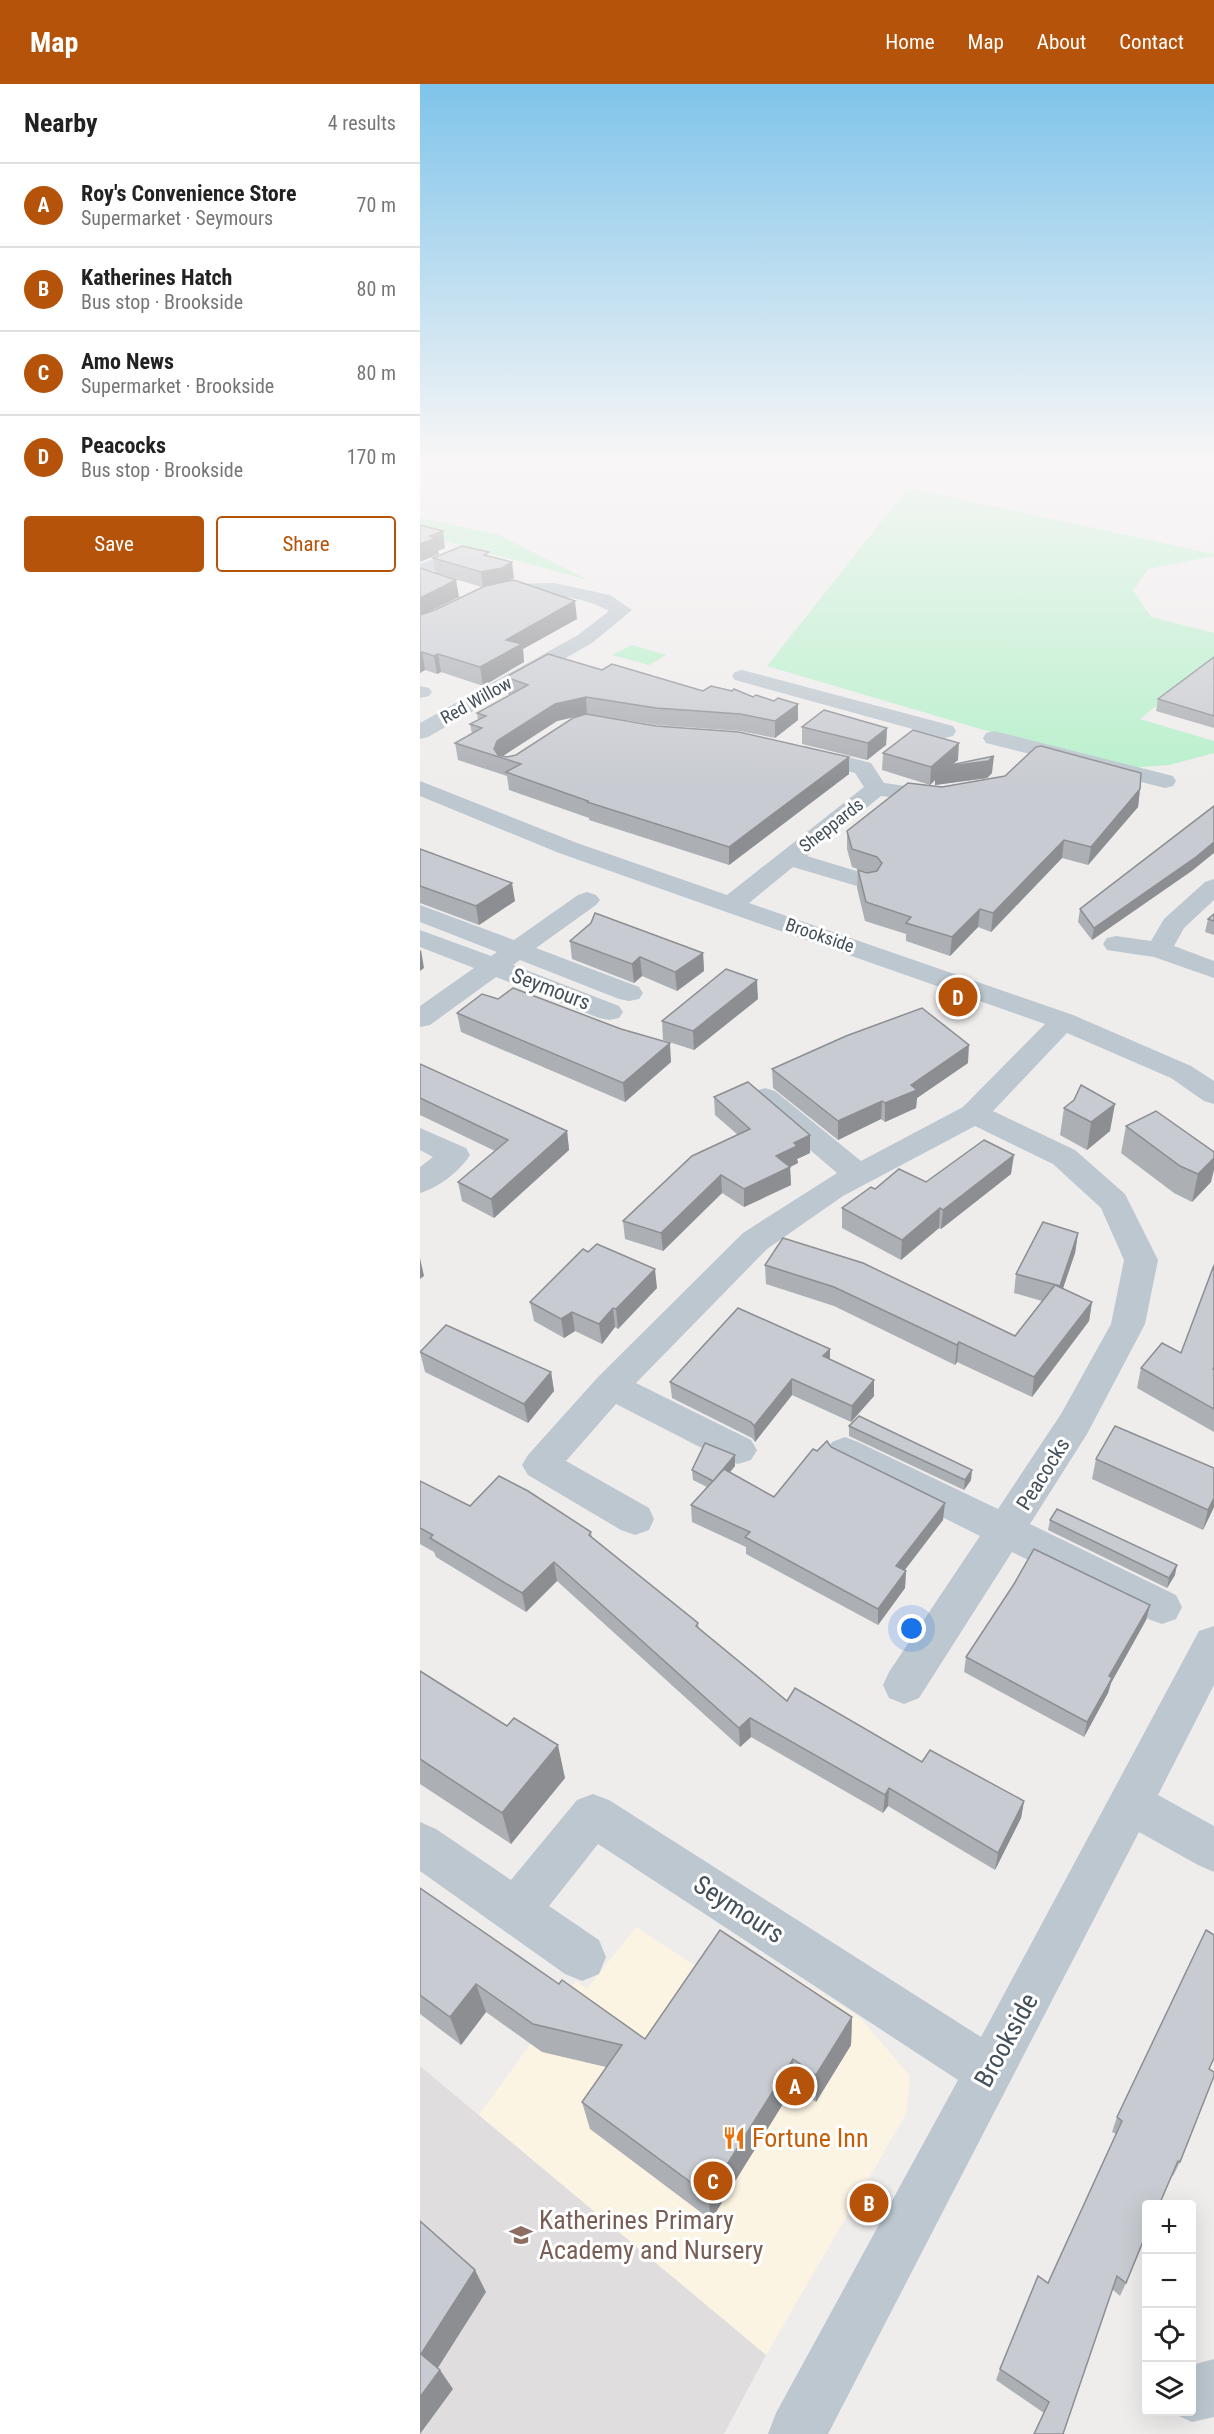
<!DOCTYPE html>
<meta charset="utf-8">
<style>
body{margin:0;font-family:"Roboto Condensed",sans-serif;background:#f2f2f2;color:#222}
.controls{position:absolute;right:18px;bottom:18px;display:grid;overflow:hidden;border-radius:6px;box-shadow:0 6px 24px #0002}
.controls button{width:54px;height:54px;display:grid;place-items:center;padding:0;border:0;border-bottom:2px solid #e0e0e0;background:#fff;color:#222;font:30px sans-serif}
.you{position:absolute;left:492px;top:1545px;width:21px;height:21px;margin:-15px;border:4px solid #fff;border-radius:50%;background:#1a73e8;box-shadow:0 0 0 9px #1a73e833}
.badge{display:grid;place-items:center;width:39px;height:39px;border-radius:50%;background:#b45309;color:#fff;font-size:20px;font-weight:700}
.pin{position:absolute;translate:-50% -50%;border:3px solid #fff;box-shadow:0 2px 6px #0006}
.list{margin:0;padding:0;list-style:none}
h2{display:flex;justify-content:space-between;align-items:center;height:78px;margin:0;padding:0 24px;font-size:26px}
h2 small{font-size:20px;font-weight:400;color:#767676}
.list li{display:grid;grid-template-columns:39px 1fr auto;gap:18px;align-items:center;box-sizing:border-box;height:84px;padding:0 24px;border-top:2px solid #e0e0e0}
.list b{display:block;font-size:22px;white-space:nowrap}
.list p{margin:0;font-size:20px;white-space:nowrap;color:#767676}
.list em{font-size:20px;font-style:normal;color:#767676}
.actions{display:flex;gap:12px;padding:18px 24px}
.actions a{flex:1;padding:14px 0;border:2px solid #b45309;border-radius:6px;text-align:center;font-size:21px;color:#b45309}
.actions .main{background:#b45309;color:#fff}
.icon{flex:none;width:33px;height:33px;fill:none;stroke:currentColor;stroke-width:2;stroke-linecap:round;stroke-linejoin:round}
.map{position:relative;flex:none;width:794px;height:2350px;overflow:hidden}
header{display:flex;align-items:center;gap:36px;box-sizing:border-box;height:84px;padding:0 30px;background:#b45309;color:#fff}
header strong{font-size:28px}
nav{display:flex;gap:33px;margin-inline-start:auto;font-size:21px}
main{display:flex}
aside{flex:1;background:#fff}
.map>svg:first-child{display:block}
.commercial{fill:#fcf4e3}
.education{fill:#e0ddde}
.green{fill:#b7f0cb}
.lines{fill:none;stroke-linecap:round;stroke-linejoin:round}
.minor{fill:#bcc7cf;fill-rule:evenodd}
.wall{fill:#acafb4;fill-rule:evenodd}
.shaded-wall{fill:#8c8e92}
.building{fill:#c8cbd1;stroke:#8c8e92;stroke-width:1.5}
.labels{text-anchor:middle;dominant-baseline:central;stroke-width:6;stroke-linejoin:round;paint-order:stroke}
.far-street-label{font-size:18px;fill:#44505a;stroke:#fff}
.street-label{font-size:21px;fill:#44505a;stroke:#fff}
.near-street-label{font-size:26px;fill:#44505a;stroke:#fff}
.near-food-label{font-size:26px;fill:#c56008;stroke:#fff;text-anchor:start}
.near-education-label{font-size:26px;fill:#785e54;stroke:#fff;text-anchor:start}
</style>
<header>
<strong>Map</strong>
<nav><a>Home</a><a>Map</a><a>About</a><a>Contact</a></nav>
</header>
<main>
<aside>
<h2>Nearby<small>4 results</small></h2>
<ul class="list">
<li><span class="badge">A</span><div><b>Roy's Convenience Store</b><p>Supermarket · Seymours</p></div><em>70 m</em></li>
<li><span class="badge">B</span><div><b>Katherines Hatch</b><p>Bus stop · Brookside</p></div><em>80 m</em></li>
<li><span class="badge">C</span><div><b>Amo News</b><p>Supermarket · Brookside</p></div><em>80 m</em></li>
<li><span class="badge">D</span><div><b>Peacocks</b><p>Bus stop · Brookside</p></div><em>170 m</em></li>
</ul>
<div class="actions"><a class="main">Save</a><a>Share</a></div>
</aside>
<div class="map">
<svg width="794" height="2350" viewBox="0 0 794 2350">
<rect width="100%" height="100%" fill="#efecec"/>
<path class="commercial" d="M216,1843l64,42 40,-11 40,10 80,50 50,58 -4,38 -140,241 -287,-240 97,-134 11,8z"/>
<path class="education" d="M0,1982l346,289 -42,79h-304z"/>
<g class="green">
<path d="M488,404l306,66v2l-66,13 -15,22 18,26 63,16v26l-74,60 74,22v12l-45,12 -53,4 -349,-103z"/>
<path d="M0,434l77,16 91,46 -168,-46z"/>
<path d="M212,561l34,10 -17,10 -37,-10z"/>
</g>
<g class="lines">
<g class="minor">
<path d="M41,464l6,1 3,4 -3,4 -47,19v-12z"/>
<path d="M134,499l56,12 22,15 -40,33 -164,94 -8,2v-16l158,-88 31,-24c-30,-18 -88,-22 -122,-10 -23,8 -43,25 -67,31v-13l55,-27 36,-8z"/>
<path d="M322,586l211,56 3,5 -3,5 -8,2 -210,-58 -3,-4 3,-4z"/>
<path d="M0,602l9,2 3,4 -3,4 -9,2z"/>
<path d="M574,647l179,45 3,5 -3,5 -8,2 -179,-45 -3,-5 3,-5z"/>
<path d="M385,662l66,17 13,20 22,3 4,5 -4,5 -8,2 -17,-2 -74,60 69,21 3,5 -3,5 -9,2 -74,-22 -44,36 324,112 118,51 23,15v23l-10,-3 -33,-23 -104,-45 -74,78 82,39 50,44 33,66 -13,64 -58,110 -57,90 146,71 6,12 -6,12 -14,5 -14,-5 -136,-67 -93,146 -15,6 -15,-6 -6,-13 6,-13 91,-136 -148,-74 -6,-10 6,-10 13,-5 13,5 140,67 63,-95 50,-90 13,-64 -23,-52 -48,-44 -78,-38 -132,70 -76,53 -131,134 115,57 6,10 -6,10 -13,4 -13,-4 -109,-56 -50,57 83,47 5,11 -5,11 -14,5 -14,-5 -93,-55 -6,-10 6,-10 70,-78 145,-144 94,-60 -82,-70 -5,-6 5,-6 10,-3 10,3 86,70 102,-54 82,-83 -486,-171 -139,-57v-15l157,62 150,52 137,-108 -9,-14 -58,-15 -3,-5 3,-5z"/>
<path d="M794,795v21l-30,28 -10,18 40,15v17l-60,-21 -47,-7 -4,-6 4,-6 9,-2 35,5 13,-22 41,-37z"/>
<path d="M167,808l9,3 4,5 -4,5 -60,43 103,39 4,6 -4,6 -10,2 -10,-2 -99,-39 -7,5 106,41 4,6 -4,6 -10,2 -10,-2 -103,-41 -66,48 -10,2v-21l54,-38 -54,-21v-17l71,26 6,-4 -77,-30v-17l94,35 64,-45z"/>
<path d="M0,1044l46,20 4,7c-10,16 -32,33 -50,38v-26l13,-10 -13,-7z"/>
<path d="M794,1542v59l-56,110 56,31v46l-16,-7 -59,-33 -311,602h-60l8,-21 182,-333 -360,-236 -49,62 50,34 7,17 -7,17 -17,7 -17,-7 -145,-103v-49l16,7 75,51 66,-80 16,-6 16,6 372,237 218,-406z"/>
<path d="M794,2275v58l-22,5 -20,-9 -1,-1h21v-47z"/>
</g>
</g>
<g class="wall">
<path d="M69,472l25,22 -7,4 70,37 -54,30 1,13 -41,24 -42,-14 -4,2 -12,-4 -5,3v-105l15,5 -2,-15zM24,492l38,11 -47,23 -7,2 31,-15z"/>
<path d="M794,573v71l-58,-17 2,-12z"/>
<path d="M182,586l101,21 50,6 21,4 24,3v16l-23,18 -35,-7 -83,-6 -70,-11 -30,7 -54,35 4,1 149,-31 193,31v17l-120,91 -140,-45v-2l-80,-28 -2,-14 -49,-16 -3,-17 17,-9 -2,-10 8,-4 -1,-7 33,-18 -2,-1 -2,-17z"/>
<path d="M382,643l85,1 -1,17 -19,15 -65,-16z"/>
<path d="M463,669l75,7 -5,4 39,9 -5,5 -52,7v-5l-5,5 -48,-15z"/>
<path d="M522,703l198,2 -2,18 -50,58 -26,-7 -71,74 -13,-5 -28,29 -44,-15v-7l-41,-13 -8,-33 1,-18 9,3h2l-17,-6 -5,-18v-18z"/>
<path d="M0,765l95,52 -36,24 -59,-22z"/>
<path d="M773,786l-101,70 -14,-18 2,-13z"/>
<path d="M794,830v21l-9,-3 3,-13z"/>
<path d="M150,857l133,12 1,18 -27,20 -35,-15 -8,7 -62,-24z"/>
<path d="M78,915l173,63 -46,40 -164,-70 -4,-19z"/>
<path d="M338,915l-64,51 -31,-10 -1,-19z"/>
<path d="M548,979l-51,35 -1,10 -31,14 -4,-3 -43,21 -65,-52 -1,-19z"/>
<path d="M0,980l147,67 2,19 -75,68 -32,-17 -4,-19 37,-31 -75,-36z"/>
<path d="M294,1013l96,56 -13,6 1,4 -8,4 1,18 -47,22 -22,-14 -59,58 -38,-12 -2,-18 115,-86 -23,-20z"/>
<path d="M654,1016l36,31 -23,19 -27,-15 4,-27z"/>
<path d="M706,1042l85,56 -19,20 -18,-9 -53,-40z"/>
<path d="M591,1090l-70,55 -2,-1 -38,32 -59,-32v-20l33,-19 51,-7z"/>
<path d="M658,1149l-3,20 -12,36 29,13 -3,19 -57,76 -75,-35 -2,3 -121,-59 -68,-22 -1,-19 250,71 27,-35 -28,-8 2,-19z"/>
<path d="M794,1181v167l-77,-44 4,-20 40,-15z"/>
<path d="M237,1204l-39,41 -3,-2 -13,17 -27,-13 -11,7 -30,-17 -4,-19z"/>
<path d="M0,1268l131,20 3,19 -26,32 -103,-51z"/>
<path d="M410,1276l44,20v16l-23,26 -59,-27 -37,47 -3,-4 -80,-40 -2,-16z"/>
<path d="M429,1342l122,54 -7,10 -115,-54z"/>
<path d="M411,1363l112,73 -39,50 2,1 -1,17 -27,37 -132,-71v-7l-54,-25 -1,-17 16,-18 -14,-7 -1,-10 43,-15v11l-5,6 44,25 43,-46z"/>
<path d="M676,1375l118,48 -11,23 -111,-51z"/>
<path d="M0,1397l50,25 121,26 1,6 106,85 1,6 88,72 135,61 102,39 -3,17 -26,52 -107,-64 -5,7 -132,-76 -11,10 -183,-166 -31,31 -90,-55 -2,-5 -14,-8z"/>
<path d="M630,1436l125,55 -8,13 -119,-58z"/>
<path d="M730,1521l-4,15 -35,63 -3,10 -24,44 -120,-65 2,-15z"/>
<path d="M0,1587l145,107 -54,66 -91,-60z"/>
<path d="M0,1804l139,96 86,55 207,-22 -1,28 -35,57 -22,-16 -83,134 -121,-91 -8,-27 24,-35 -64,-15 -56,-40 -25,33 -41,-31z"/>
<path d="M789,1985l-29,93 -7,14 -1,-1 -46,108 -6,13 -8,-7 -68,124 -48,-33 4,-11 48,-86 68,-149 -4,-2 5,-15z"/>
</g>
<g class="shaded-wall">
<path d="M23,447l2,17 -7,3 1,3 -19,8v-18l10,-8z"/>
<path d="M92,478l2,16 -10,5 -21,5 -2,-16z"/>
<path d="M36,496l3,17 -39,19v-18z"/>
<path d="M155,517l2,18 -54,30 1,13 -41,24 -3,-19 26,-27z"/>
<path d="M2,568l3,18 -5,3v-20z"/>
<path d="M18,570l3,18 -4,2 -3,-18z"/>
<path d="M166,613l1,17 -30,7 -56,36 -7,-2v-6l3,-8 58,-37z"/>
<path d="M378,620v16l-23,18v-17z"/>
<path d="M467,644l-1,17 -19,15 1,-17z"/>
<path d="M539,659l-1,17 -7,6 43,-10 -2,17 -5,5 -52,7v-5l-5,5 1,-18z"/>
<path d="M429,673v17l-120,91v-18z"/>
<path d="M720,705l-2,18 -50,58 3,-18z"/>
<path d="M644,756l-2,18 -71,74 2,-19z"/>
<path d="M794,758v11l-21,17 -101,70 2,-12z"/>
<path d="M92,799l3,18 -36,24 -3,-19z"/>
<path d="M560,825l-2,18 -28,29 2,-19z"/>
<path d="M1,866l3,18 -4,3v-20z"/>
<path d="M283,869l1,18 -27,20 -2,-19z"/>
<path d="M220,873l2,19 -8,7 -2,-19z"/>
<path d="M337,896l1,19 -64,51 -1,-19z"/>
<path d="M250,959l1,19 -46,40 -2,-19z"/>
<path d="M549,961l-1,18 -51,35 -1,10 -31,14v-19z"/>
<path d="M462,1017l-1,18 -43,21v-19z"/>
<path d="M695,1020l-5,27 -23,19 4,-28z"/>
<path d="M147,1047l2,19 -75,68 -3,-19z"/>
<path d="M390,1051v18l-13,6 1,4 -22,11v-18l18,-13z"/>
<path d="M594,1071l-3,19 -70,55 2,-19z"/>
<path d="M794,1074v12l-3,12 -19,20 6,-28z"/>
<path d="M370,1083l1,18 -47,22v-18z"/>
<path d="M301,1091l1,18 -59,58 -2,-18z"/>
<path d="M520,1124l-1,20 -38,32 1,-20z"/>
<path d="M658,1149l-3,20 -18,52 3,-19z"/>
<path d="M0,1174l4,18 -4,3z"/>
<path d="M235,1185l2,19 -39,41 -2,-20z"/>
<path d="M672,1218l-3,19 -57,76 2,-20z"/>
<path d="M193,1224l2,19 -13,17 -3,-20z"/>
<path d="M152,1228l3,19 -11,7 -3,-19z"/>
<path d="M539,1258l-2,20 -2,3 2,-20z"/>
<path d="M410,1265v17l-7,-10z"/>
<path d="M131,1288l3,19 -26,32 -4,-19z"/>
<path d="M372,1295v16l-37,47 -1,-16z"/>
<path d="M454,1296v16l-23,26 1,-16z"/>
<path d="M315,1371v11l-21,25 -1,-10z"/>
<path d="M552,1386l-1,10 -7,10 1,-10z"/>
<path d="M794,1414v9l-11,23 5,-20z"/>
<path d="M525,1419l-2,17 -48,63 1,-17z"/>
<path d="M134,1478l3,19 -31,31 -4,-19z"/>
<path d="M757,1481l-2,10 -8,13 2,-10z"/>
<path d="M486,1487l-1,17 -27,37v-16z"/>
<path d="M730,1521l-4,15 -35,63 -3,10 -24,44 3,-15 22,-46z"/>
<path d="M330,1634l1,19 -11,10 -1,-19z"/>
<path d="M138,1661l7,33 -54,66 -9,-31z"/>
<path d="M469,1704l-1,18 -5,7 2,-18z"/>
<path d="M604,1717l-3,17 -26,52 3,-17z"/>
<path d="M56,1900l10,28 -25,33 -11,-28z"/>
<path d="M432,1933l-1,28 -35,57v-27z"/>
<path d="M373,1975l1,27 -83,134 -3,-25z"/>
<path d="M55,2186l11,22 -52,82 -13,-20z"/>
<path d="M20,2286l13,19 -33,45v-37z"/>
</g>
<g class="building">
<path d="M0,441l23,6 -13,5 6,2 -16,6z"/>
<path d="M42,462l27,6 -5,3 28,7 -10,6 -21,4 -48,-14z"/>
<path d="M0,484l36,12 -36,18z"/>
<path d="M94,496l61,21 -69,39 16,4 -42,23 -42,-13 -4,2 -12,-4 -2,1v-38l15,-5 50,-24z"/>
<path d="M128,570l54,16 10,-6 91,27 8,-5 21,5 2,-2 19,8 3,-2 18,6 4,-3 20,6 -23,17 -35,-7 -84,-6 -70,-11 -31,7 -58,37 -3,8 4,6 9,2 9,-2 57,-37 13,-4 70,12 83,6 110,25 -120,90 -142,-45 1,-1 -82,-29 15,-8 -66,-21 27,-15 -12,-4 16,-8 -9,-3 51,-28 -22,-8z"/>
<path d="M794,573v59l-56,-17z"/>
<path d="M404,626l63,18 -19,15 -66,-16z"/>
<path d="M493,646l46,13 -28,24 -48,-14z"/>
<path d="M621,662l100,27 -1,16 -49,58 -27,-7 -71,73 -13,-4 -28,28 -46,-14 5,-6 -45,-15 -8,-32 9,3 10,-2 5,-8 -5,-6 -25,-8 -5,-18 61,-48 34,4 63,-11 31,-29z"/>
<path d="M574,672l-6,5 -52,7z"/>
<path d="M794,722v36l-18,15 -102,71 -14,-19z"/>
<path d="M0,765l92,34 -36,23 -56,-20z"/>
<path d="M175,829l108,40 -28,19 -35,-15 -8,7 -62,-23 21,-18z"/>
<path d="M794,830v7l-6,-2z"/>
<path d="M306,885l31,11 -64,51 -31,-10z"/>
<path d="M93,904l108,41 49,14 -47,40 -166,-70 25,-19 16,5z"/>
<path d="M502,924l47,37 -58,40 6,5 -32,13 -3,-2 -44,20 -66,-52 74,-33z"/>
<path d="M0,980l147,67 -76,68 -33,-17 50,-42 -88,-42z"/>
<path d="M328,998l62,53 -16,8 3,3 -21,10 14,11 -46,22 -23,-14 -60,58 -38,-12 69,-65 58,-27 -36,-32z"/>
<path d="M661,1001l34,19 -24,18 -27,-14 10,-8z"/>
<path d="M736,1027l58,41v6l-16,16 -18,-8 -54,-40z"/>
<path d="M564,1056l30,15 -71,55 -3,-2 -38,32 -60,-32 29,-21 4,2 24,-20 27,13z"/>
<path d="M623,1138l35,11 -18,53 -44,-12z"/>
<path d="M363,1154l80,25 152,73 40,-51 37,17 -58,75 -75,-35 -2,3 -123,-58 -69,-22z"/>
<path d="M177,1160l58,25 -39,40 -3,-1 -14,16 -27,-12 -11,7 -31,-17 53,-53 5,3z"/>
<path d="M794,1181v102l-1,2 1,1v39l-73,-41 21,-25 19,10z"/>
<path d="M318,1224l92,41 -7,7 51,24 -22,26 -60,-27 -38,47 -3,-4 -81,-40z"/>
<path d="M26,1241l105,47 -27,32 -104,-52z"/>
<path d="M439,1332l113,54 -7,10 -116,-54z"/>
<path d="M695,1342l99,42v30l-6,12 -112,-51z"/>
<path d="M407,1357l4,6 114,56 -49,63 10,5 -28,38 -133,-72 5,-5 -59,-27 33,-36 50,28 39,-48 4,2z"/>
<path d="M285,1359l30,12 -22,26 -21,-11z"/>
<path d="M79,1392l29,15 63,41 -2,3 109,88 -2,3 91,75 8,-13 127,74 8,-12 94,51 -26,52 -109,-65 -4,7 -135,-77 -11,10 -185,-166 -32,31 -92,-55 3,-3 -13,-7v-47l50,25z"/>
<path d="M637,1425l120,56 -8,13 -119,-58z"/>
<path d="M614,1465l116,56 -41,71 3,2 -25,44 -121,-65 48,-73z"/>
<path d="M0,1587l87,55 7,-8 44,27 -56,68 -82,-54z"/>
<path d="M0,1804l139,96 3,-4 83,59 75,-109 132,87 -36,58 -23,-16 -85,136 -126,-93 40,-57 -89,-21 -57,-40 -26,33 -30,-22z"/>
<path d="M786,1846l8,5v123l-5,11 5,3v4l-34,86 -2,-1 -19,44h-13v29l-20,49 -9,-7 -54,158h-29l15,-32 -49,-33 38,-93 10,7 74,-162 -5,-4z"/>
<path d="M0,2137l55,49 -54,84 19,16 -20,27z"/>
</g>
<linearGradient id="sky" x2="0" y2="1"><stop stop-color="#7fc4ea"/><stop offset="0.53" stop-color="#f8f6f6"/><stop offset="1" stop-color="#f8f6f6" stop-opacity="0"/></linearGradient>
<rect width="794" height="705" fill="url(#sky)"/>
<defs>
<g id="restaurant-bare" transform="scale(1.8)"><path d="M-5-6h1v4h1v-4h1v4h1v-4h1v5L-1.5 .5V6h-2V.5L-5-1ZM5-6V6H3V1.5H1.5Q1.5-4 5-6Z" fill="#e8710a" stroke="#fff" stroke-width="2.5" paint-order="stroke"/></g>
<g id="school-bare" transform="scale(1.8)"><path d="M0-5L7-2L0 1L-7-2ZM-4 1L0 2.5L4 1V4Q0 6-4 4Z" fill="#8d6e63" stroke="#fff" stroke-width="2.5" paint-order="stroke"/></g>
</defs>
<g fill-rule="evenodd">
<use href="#restaurant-bare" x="314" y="2054"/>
<use href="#school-bare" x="101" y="2151"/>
</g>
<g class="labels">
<g class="far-street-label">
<text transform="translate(56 616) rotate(-29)">Red Willow</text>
<text transform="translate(411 741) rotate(-38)">Sheppards</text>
<text transform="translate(400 851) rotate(19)">Brookside</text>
</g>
<g class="street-label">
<text transform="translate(131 905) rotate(21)">Seymours</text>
<text transform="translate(623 1390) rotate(-58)">Peacocks</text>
</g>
<g class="near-street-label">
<text transform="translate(319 1825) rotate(33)">Seymours</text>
<text transform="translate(586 1956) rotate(-61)">Brookside</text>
</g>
<g class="near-food-label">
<text x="332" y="2054">Fortune Inn</text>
</g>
<g class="near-education-label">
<text x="119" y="2136">Katherines Primary<tspan x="119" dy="30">Academy and Nursery</tspan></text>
</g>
</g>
</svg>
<div class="controls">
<button>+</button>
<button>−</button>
<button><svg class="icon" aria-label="locate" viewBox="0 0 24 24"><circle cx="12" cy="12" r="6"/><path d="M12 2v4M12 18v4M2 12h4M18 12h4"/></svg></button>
<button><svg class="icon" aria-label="layers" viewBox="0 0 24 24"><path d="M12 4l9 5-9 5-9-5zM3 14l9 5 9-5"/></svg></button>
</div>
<div class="you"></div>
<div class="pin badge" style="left:375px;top:2002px">A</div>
<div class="pin badge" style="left:449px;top:2119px">B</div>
<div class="pin badge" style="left:293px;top:2097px">C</div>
<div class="pin badge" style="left:538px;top:913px">D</div>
</div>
</main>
